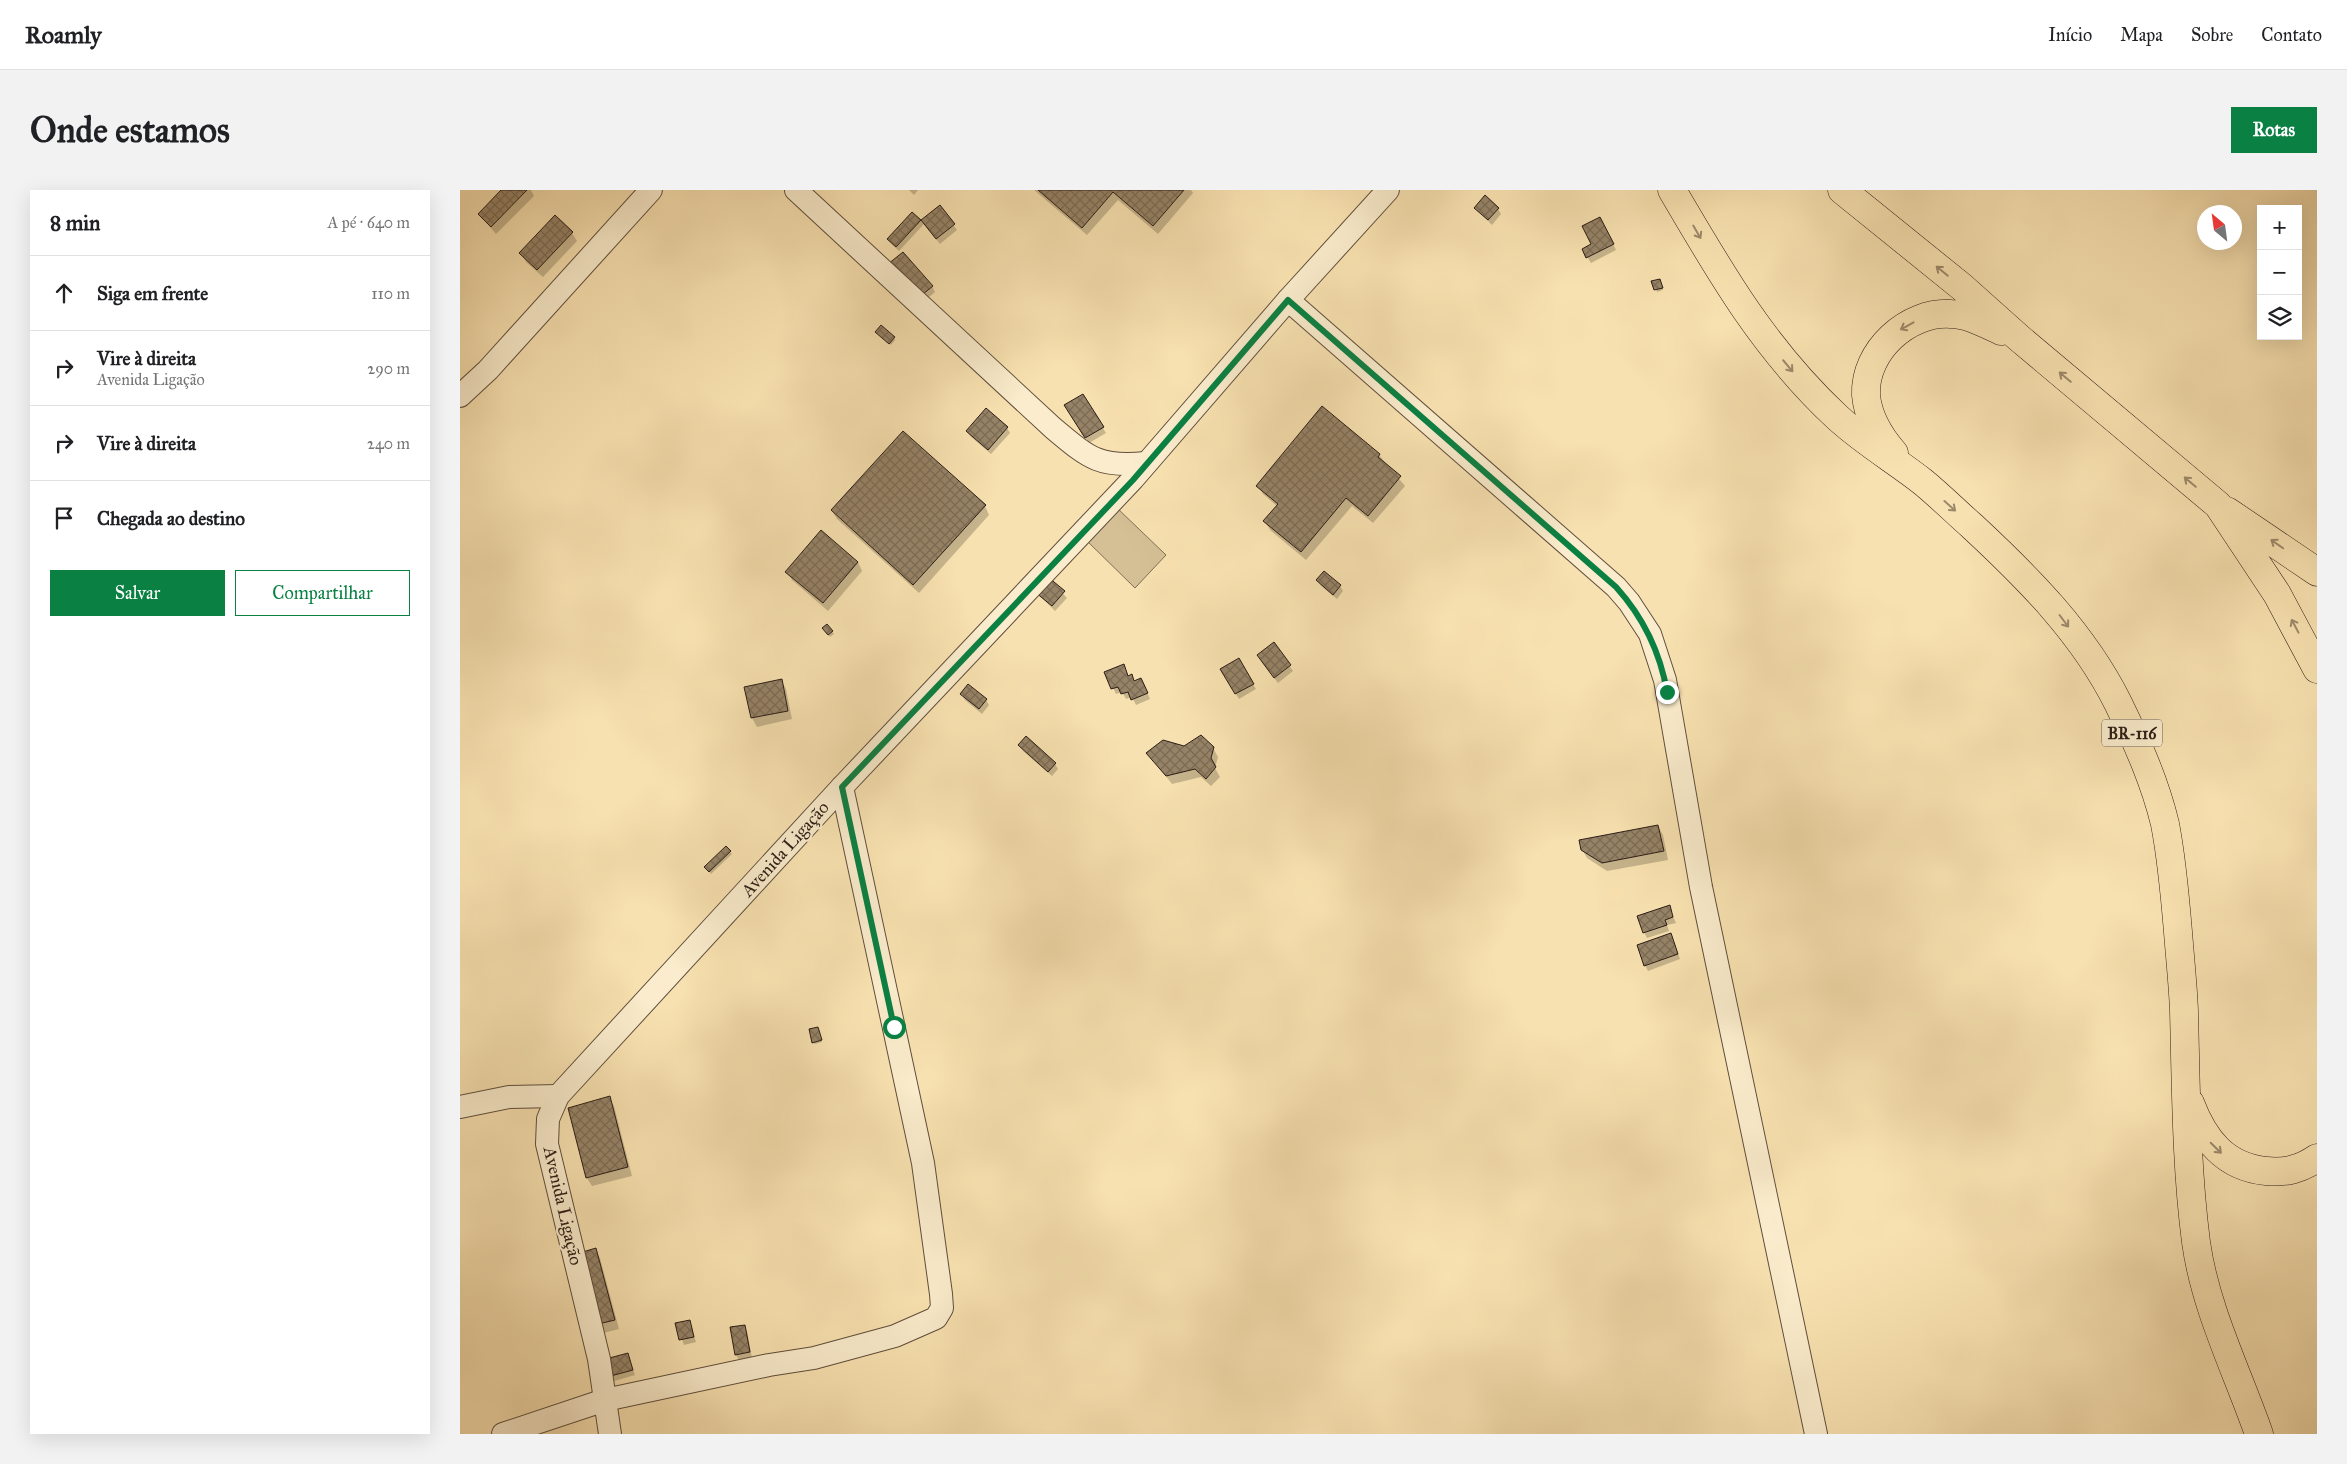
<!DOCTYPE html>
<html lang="pt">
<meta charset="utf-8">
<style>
body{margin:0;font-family:"IM FELL Great Primer",serif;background:#f2f2f2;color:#202124}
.controls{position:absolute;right:15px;top:15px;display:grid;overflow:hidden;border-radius:0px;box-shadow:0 5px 20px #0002}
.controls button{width:45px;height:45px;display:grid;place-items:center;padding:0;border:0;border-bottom:1px solid #e0e0e0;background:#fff;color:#202124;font:25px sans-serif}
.compass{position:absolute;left:1737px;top:15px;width:45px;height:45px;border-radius:50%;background:#fff;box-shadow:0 5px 20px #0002;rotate:331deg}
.stop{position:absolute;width:15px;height:15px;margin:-11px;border:4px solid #0b8043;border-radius:50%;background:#fff}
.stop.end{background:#0b8043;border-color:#fff;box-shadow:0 1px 5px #0008}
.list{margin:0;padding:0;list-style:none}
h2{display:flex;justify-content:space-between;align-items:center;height:65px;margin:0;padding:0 20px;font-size:21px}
h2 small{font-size:16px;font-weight:400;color:#757577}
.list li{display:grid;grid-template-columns:32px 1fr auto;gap:15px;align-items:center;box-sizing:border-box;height:75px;padding:0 20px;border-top:1px solid #e0e0e0}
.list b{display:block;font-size:19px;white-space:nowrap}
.list p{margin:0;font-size:16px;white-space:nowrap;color:#757577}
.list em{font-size:16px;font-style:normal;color:#757577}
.actions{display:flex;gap:10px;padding:15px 20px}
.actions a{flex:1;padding:11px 0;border:1px solid #0b8043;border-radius:0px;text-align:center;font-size:18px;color:#0b8043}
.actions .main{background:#0b8043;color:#fff}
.icon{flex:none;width:28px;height:28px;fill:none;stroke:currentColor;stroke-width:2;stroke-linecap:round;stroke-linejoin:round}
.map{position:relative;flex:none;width:1857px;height:1244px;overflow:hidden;border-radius:0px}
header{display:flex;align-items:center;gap:30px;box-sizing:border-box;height:70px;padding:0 25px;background:#fff;border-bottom:1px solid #e0e0e0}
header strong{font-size:24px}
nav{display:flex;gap:28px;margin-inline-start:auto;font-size:18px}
.intro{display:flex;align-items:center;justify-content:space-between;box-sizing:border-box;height:120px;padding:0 30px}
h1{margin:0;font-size:35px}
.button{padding:12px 22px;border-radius:0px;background:#0b8043;color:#fff;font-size:18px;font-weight:700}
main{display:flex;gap:30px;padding:0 30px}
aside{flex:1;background:#fff;border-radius:0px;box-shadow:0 5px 20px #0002}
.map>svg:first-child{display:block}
.pitch{fill:#d5c096;stroke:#806e56}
.shadow{fill:#0003}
.building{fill:url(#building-cross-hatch);stroke:#2c1d17}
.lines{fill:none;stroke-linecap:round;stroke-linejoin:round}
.minor-casing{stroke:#5f4e3d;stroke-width:24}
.highway-casing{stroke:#2c1d17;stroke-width:29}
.minor{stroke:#faeccc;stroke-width:22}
.highway{stroke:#f8e1b0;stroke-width:28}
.oneway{stroke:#9c896b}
.route{stroke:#0b8043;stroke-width:6}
.labels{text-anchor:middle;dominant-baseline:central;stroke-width:4.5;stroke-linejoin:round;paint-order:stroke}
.shield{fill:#faeccc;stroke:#6a5b4d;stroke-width:1}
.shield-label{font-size:16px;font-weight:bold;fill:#2c1d17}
.street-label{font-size:18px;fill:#2c1d17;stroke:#faeccc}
</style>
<header>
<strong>Roamly</strong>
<nav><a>Início</a><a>Mapa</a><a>Sobre</a><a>Contato</a></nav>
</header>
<div class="intro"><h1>Onde estamos</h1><a class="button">Rotas</a></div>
<main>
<aside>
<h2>8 min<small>A pé · 640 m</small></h2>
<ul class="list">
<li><svg class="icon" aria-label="ahead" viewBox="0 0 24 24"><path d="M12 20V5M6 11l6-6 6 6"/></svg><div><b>Siga em frente</b></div><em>110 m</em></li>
<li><svg class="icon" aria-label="right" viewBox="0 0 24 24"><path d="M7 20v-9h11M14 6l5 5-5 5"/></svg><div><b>Vire à direita</b><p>Avenida Ligação</p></div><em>290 m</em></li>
<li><svg class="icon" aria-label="right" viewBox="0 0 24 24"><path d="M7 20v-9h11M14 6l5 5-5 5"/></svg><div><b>Vire à direita</b></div><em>240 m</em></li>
<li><svg class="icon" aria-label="arrive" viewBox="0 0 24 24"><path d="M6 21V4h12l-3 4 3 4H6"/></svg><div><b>Chegada ao destino</b></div></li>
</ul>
<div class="actions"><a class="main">Salvar</a><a>Compartilhar</a></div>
</aside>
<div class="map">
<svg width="1857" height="1244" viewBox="0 0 1857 1244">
<defs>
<pattern id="building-cross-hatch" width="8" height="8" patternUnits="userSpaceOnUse" patternTransform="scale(1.25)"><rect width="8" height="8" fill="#968367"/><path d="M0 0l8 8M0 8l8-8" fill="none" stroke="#7b6b54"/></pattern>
</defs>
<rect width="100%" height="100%" fill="#f8e1b0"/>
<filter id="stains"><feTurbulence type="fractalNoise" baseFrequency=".004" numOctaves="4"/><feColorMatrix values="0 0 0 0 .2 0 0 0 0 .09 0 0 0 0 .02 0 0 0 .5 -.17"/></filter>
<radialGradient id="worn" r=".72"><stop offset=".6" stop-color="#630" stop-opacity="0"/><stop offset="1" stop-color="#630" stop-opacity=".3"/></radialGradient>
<path class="pitch" d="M656,317l50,48 -31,33 -50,-49z"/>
<g class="shadow">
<path d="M43,0h28l3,6 -38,38 -17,-20z"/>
<path d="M449,0h9l-4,5z"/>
<path d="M574,0h157l2,3 -35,41 -40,-34 -31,35z"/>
<path d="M479,16l18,24 -17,14 -16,-20 -25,27 -7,-7 -3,-5 24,-25 8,7z"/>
<path d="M1015,18l23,1 3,5 -9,11z"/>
<path d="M1143,34l13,26 -25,13 -8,-13 10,-5z"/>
<path d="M112,43l5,8 -34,36 -17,-15 -5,-9z"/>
<path d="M433,80l39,16 3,6 -13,11z"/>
<path d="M1193,92h8l2,8 -6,2z"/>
<path d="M418,144l16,4 1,2 -4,5z"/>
<path d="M622,205l24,38 -17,10 -23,-37z"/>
<path d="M547,238l3,5 -19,21 -21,-18 -3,-5z"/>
<path d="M919,265l26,31 -32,37 -21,-17 -46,54 -36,-30 -5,-9 13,-14 -15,-13 -5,-8z"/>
<path d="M525,316l4,9 -70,78 -82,-74 -5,-8z"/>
<path d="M398,372l4,9 -34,40 -36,-31 -5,-8z"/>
<path d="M588,388l19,20 -12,13 -19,-19z"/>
<path d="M858,390l22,6 3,5 -6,8 -16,-13z"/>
<path d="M367,435l7,9 -4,3 -5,-7z"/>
<path d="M814,454l19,27 -15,12 -17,-22z"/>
<path d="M778,470l18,29 -17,10 -17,-29z"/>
<path d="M666,481l3,6 2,-1 4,6 9,3 6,14 -14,6 -4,-8 -6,2 -4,-7 -6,2 -10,-21z"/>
<path d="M321,490l5,9 6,30 -35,8 -5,-9 -7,-30z"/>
<path d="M502,504l24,6 3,5 -7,9 -17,-14z"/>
<path d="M560,555l35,19 3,5 -6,7 -29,-25z"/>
<path d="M753,558l5,9 -3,11 5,9 -9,9 -10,-9 -29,7 -24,-31z"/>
<path d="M1198,636l5,9 5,25 -61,11 -20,-13 -5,-9z"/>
<path d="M266,658l6,6 -21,20 -4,-5z"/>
<path d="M1209,717l7,16 -9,2 2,6 -22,7 -3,-6z"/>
<path d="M1211,744l9,25 -32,12 -3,-6z"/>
<path d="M358,838l4,14 -7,2 -2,-2z"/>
<path d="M149,908l5,8 18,70 -40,10 -5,-8 -18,-70z"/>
<path d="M135,1060l5,8 19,71 -19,5z"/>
<path d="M229,1131l7,21 -12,3 -8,-21z"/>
<path d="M284,1136l3,5 5,27 -13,2 -3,-5z"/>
<path d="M167,1164l8,21 -24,7 -3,-6z"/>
</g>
<g class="building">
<path d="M41,0h26l-36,37 -13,-13z"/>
<path d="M578,0h146l-31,36 -40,-34 -31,36z"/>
<path d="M1025,5l14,13 -11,12 -14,-12z"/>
<path d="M480,15l15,19 -19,15 -15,-19z"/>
<path d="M452,22l9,8 -25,27 -9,-8z"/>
<path d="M95,25l18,17 -36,38 -18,-17z"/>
<path d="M1140,27l14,27 -28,14 -4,-9 9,-5 -9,-18z"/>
<path d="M443,62l30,34 -15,12 -30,-34z"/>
<path d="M1200,89l3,9 -9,2 -3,-9z"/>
<path d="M421,135l14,12 -6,7 -14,-12z"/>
<path d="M623,204l21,33 -19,11 -21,-33z"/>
<path d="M862,216l58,48 -2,3 23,19 -33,40 -22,-18 -45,54 -38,-31 15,-17 -22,-18z"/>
<path d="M526,218l22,19 -20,23 -22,-19z"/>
<path d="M443,241l83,74 -73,80 -82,-75z"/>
<path d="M361,340l37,32 -35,41 -38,-31z"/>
<path d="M864,381l17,14 -8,10 -17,-15z"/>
<path d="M588,387l17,14 -13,15 -17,-14z"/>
<path d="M367,434l6,7 -5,4 -6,-7z"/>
<path d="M814,452l17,23 -17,13 -17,-23z"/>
<path d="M779,468l15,26 -19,10 -15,-25z"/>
<path d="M664,474l4,12 4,-2 2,7 7,-3 7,15 -17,7 -3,-8 -7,2 -3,-7 -7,2 -7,-17z"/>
<path d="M322,489l6,32 -37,7 -7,-31z"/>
<path d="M508,494l19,15 -8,10 -19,-15z"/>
<path d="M741,545l13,12 -3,11 5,9 -10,12 -11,-10 -29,7 -20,-23 17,-13 21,6z"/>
<path d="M566,546l30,27 -8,9 -30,-27z"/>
<path d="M1198,635l6,26 -62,12 -21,-13 -2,-10z"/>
<path d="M266,656l5,5 -22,21 -5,-5z"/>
<path d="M1210,715l3,12 -8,3 2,5 -24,8 -6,-17z"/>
<path d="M1211,743l7,21 -34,12 -7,-21z"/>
<path d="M358,837l4,13 -10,3 -3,-14z"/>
<path d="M150,906l18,71 -42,11 -18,-70z"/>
<path d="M136,1058l19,72 -21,5 -18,-71z"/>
<path d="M230,1130l4,17 -15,3 -4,-17z"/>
<path d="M285,1135l5,27 -15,3 -5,-28z"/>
<path d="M168,1163l5,17 -26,7 -5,-17z"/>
</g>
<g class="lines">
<g class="minor-casing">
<g id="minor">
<path d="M336,0l257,238c35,29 45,40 93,35"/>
<path d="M828,110l328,287 13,15 21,32 15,46 36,207 115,547"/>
<path d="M0,206l28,-26 163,-180"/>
<path d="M0,917l49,-10 49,-1"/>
<path d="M43,1244l102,-34 164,-35 45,-7 81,-22 41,-18 6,-10 -1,-14 -18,-131 -81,-376"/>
<path d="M150,1244l-11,-75 -52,-215 1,-25 10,-23 284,-309 291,-308 155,-179 100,-110"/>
</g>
</g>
<g class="highway-casing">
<g id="highway">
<path d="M1212,0c49,84 93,160 165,227 27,25 58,43 86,65 17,14 33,30 49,44 56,52 111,107 146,177 19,39 37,79 47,121 7,36 10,72 13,108 2,26 5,53 6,79 2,77 2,154 12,231 9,66 41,129 63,192"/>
<path d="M1382,0l120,97 57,51 199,167 59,89 40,75"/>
<path d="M1434,263c-14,-16 -26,-35 -28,-58 -2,-44 42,-84 85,-81 17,0 35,10 50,17"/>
<path d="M1767,321l90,61"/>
<path d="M1730,913c14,37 35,64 76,68 20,2 35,-2 51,-13"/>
</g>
</g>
<use href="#minor" class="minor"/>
<use href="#highway" class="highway"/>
</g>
<defs><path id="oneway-shaft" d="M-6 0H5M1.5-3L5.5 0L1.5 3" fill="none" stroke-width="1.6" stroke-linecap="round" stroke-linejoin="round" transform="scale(1.25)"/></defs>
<g class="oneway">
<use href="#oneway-shaft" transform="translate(1237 42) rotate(60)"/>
<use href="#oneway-shaft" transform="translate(1482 81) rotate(-141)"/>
<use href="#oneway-shaft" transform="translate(1447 136) rotate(151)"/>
<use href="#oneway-shaft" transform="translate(1328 176) rotate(50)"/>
<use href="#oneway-shaft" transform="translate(1605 187) rotate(-140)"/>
<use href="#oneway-shaft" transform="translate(1730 292) rotate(-140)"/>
<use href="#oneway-shaft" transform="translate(1490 316) rotate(42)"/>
<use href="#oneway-shaft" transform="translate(1817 354) rotate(-145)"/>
<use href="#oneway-shaft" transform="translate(1604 431) rotate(53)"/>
<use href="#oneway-shaft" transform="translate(1835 436) rotate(-118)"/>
<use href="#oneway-shaft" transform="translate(1756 958) rotate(45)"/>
</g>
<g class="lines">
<path class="route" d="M434,837l-52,-240 291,-307 155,-180 328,287c28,31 44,64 51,105"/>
</g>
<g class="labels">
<rect class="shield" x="1642" y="529.5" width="60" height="27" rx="4"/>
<g class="shield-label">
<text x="1672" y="543">BR-116</text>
</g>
<g class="street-label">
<text transform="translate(325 659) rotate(-48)">Avenida Ligação</text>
<text transform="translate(103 1016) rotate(77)">Avenida Ligação</text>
</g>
</g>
<rect width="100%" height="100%" filter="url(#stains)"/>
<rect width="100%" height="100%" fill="url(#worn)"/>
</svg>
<div class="controls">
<button>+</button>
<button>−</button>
<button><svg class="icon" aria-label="layers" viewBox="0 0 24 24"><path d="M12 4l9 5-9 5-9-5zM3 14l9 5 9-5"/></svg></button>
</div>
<svg class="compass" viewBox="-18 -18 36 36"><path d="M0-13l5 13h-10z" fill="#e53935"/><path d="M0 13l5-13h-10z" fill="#757577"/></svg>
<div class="stop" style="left:434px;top:837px"></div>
<div class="stop end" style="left:1207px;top:502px"></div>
</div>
</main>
